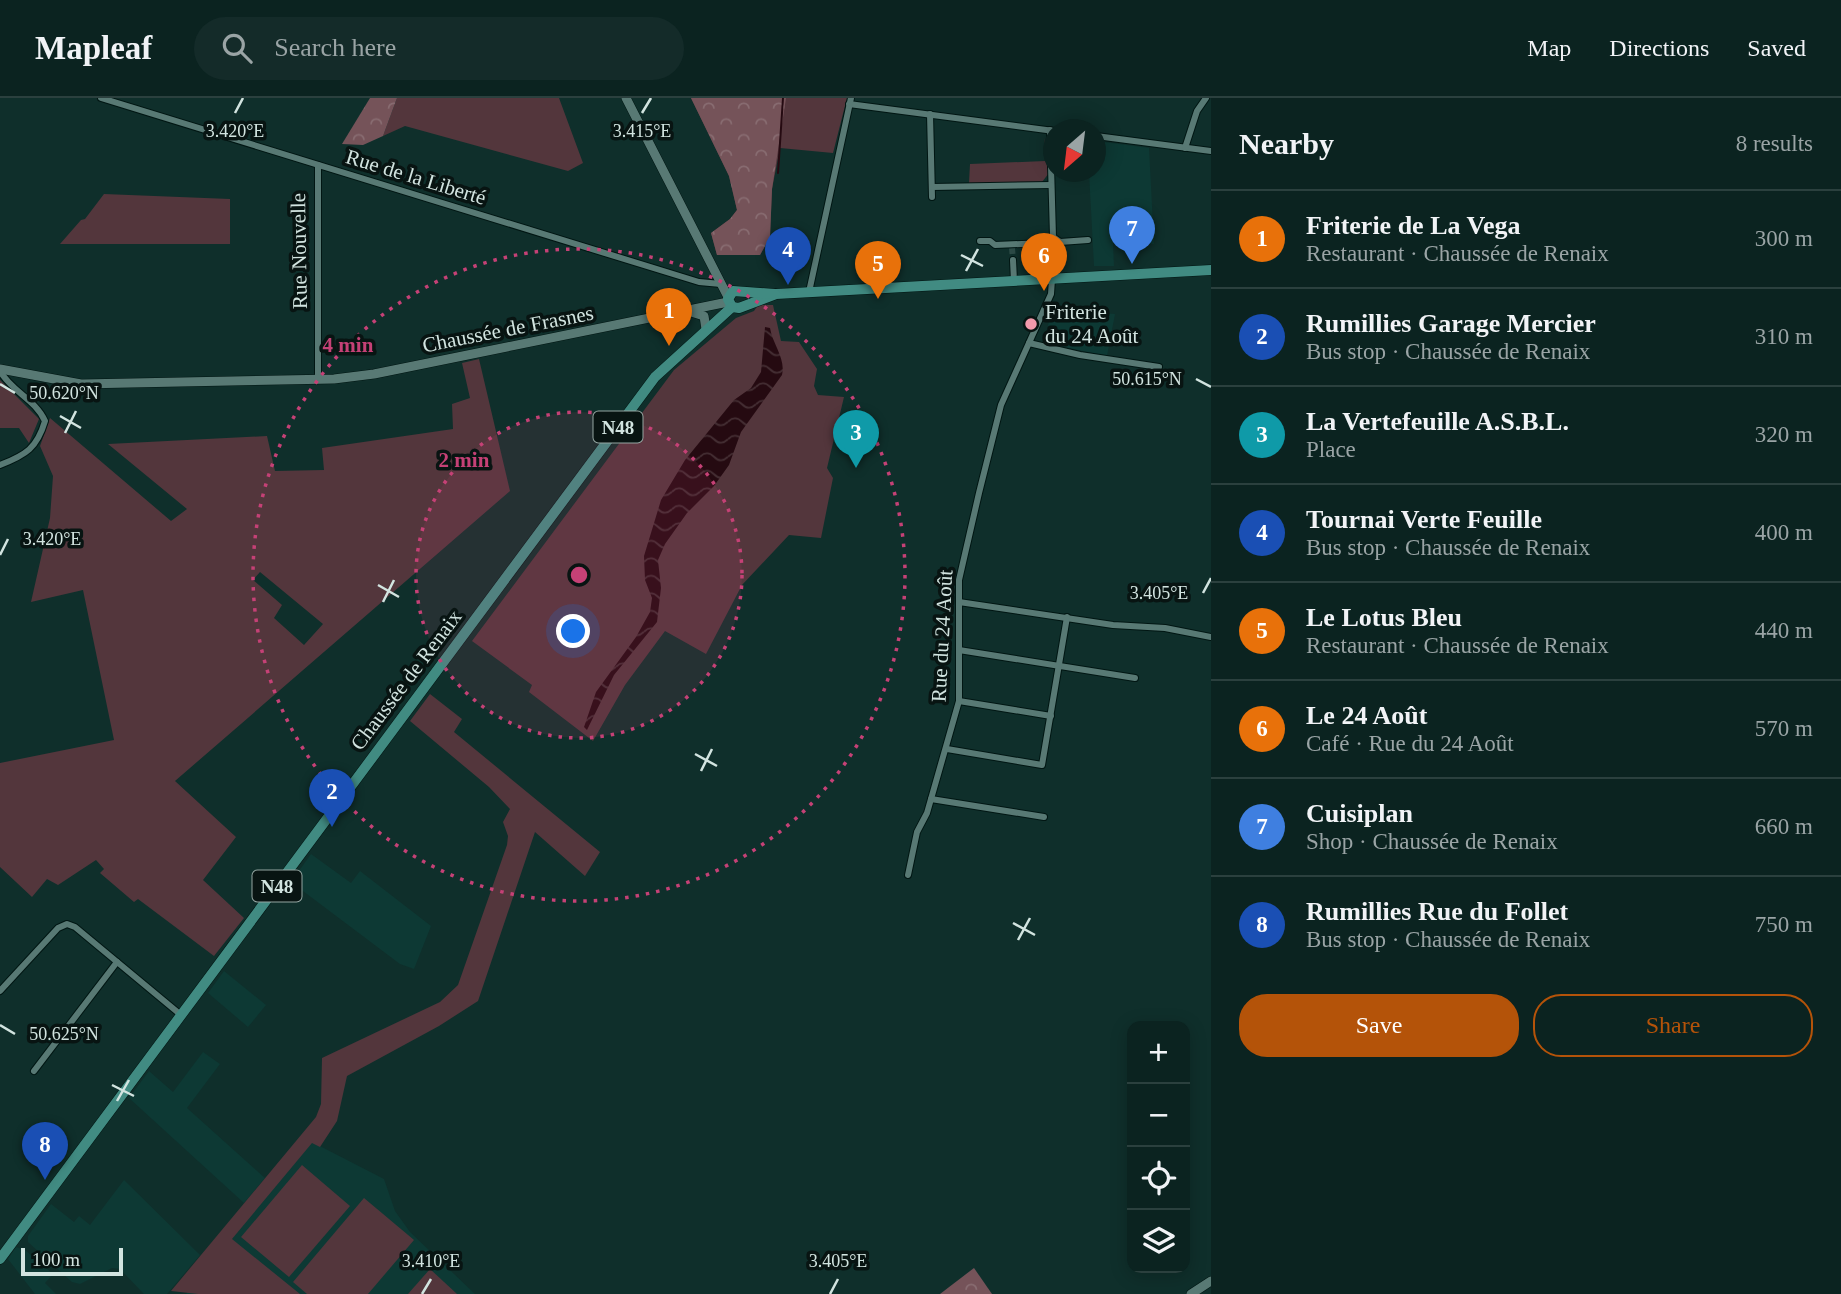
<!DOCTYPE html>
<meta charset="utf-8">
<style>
body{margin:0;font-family:"Times New Roman",serif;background:#142b29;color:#f1f3f6}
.controls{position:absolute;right:21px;bottom:21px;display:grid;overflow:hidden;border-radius:14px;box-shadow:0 4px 18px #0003}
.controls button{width:63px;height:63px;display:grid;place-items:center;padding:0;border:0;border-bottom:2px solid #2b403e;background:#0b2320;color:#f1f3f6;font:35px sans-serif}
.compass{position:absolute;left:1043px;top:21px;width:63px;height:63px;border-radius:50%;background:#0b2320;box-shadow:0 4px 18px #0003;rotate:208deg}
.scale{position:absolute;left:21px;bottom:18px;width:102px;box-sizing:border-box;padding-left:7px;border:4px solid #d2e4e0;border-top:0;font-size:19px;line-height:24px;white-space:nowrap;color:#d2e4e0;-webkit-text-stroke:5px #081412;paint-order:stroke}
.you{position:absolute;left:574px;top:534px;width:24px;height:24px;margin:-18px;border:5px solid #fff;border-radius:50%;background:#1a73e8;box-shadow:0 0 0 10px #1a73e833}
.badge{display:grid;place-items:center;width:46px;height:46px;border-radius:50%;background:#b45309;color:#fff;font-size:23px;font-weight:700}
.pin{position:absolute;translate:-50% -58px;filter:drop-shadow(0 2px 4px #0008)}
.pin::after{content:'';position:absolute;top:37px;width:24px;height:21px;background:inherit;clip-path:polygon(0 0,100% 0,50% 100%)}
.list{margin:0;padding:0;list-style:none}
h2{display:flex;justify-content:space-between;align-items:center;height:91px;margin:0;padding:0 28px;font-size:30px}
h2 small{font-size:23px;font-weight:400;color:#9aa4a5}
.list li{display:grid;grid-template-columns:46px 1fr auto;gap:21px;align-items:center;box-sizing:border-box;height:98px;padding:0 28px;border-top:2px solid #2b403e}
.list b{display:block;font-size:26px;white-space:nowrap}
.list p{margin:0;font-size:23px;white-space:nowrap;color:#9aa4a5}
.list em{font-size:23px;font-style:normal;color:#9aa4a5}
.actions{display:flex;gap:14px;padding:21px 28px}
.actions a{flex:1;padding:16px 0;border:2px solid #b45309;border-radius:28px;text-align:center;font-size:24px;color:#b45309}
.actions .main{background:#b45309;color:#fff}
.icon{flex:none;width:38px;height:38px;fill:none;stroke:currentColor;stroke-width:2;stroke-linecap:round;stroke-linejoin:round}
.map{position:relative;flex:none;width:1211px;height:1196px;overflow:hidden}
header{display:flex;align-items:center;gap:42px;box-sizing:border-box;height:98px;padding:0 35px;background:#0b2320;border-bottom:2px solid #2b403e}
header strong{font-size:33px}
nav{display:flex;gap:38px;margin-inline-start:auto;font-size:24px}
.search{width:490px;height:63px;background:#142b29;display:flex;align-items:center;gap:18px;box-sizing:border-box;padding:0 24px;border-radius:38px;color:#9aa4a5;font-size:26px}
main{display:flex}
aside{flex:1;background:#0b2320}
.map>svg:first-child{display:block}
.built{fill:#0d3934}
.green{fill:#53363c;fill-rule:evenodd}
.forest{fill:url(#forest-crowns)}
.water{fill:url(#water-waves)}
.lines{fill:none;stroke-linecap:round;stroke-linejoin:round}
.stream{stroke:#250a11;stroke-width:2}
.street-tunnel{stroke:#2c4a46;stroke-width:6;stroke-dasharray:6 3;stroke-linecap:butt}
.street-casing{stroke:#011613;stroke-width:8}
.secondary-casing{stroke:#011613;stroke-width:10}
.primary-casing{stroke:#011613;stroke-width:11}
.street{stroke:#587974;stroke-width:6}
.secondary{stroke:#587974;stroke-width:9}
.primary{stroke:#418b82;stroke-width:10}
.ticks{fill:none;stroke:#d2e4e0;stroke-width:2.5}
.ring{fill:none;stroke:#c54176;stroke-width:3.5;stroke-dasharray:3.5 7}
.poi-dot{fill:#f39aac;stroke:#081412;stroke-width:2.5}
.labels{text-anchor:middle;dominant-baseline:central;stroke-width:7;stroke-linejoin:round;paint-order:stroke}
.shield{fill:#081412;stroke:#95a6a2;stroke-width:2}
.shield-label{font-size:19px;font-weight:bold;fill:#d2e4e0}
.street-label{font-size:21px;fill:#d2e4e0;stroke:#081412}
.poi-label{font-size:21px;fill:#d2e4e0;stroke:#081412;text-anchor:start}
.ticks-label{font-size:18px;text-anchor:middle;fill:#d2e4e0;stroke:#081412;stroke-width:7;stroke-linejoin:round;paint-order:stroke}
.centre{fill:#c54176;stroke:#081412;stroke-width:3.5}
.ring-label{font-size:21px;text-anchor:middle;font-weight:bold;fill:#c54176;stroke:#081412;stroke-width:7;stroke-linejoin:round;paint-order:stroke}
</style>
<header>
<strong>Mapleaf</strong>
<div class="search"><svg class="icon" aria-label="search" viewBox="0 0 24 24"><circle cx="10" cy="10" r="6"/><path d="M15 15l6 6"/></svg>Search here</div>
<nav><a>Map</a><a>Directions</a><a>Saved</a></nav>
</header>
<main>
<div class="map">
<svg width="1211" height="1196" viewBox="0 0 1211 1196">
<defs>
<pattern id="forest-crowns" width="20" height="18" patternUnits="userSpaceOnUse" patternTransform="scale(1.75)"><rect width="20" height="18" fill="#755359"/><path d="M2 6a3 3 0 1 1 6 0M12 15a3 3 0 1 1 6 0" fill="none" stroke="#886c71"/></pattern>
<pattern id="water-waves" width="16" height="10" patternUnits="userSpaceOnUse" patternTransform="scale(1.75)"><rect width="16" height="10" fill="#250a11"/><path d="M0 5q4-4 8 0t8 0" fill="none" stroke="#442e33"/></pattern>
</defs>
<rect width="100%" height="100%" fill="#0f2f2b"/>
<g class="built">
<path d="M1096,43l53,7 5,96 -41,-2 1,24h-20l-5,-94h7z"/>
<path d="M1051,211l64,5 -8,42 -62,-13z"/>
<path d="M311,756l40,29 9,-12 71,55 -17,43 -14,-5 -109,-82z"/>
<path d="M224,873l42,34 -18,22 -40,-34z"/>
<path d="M203,954l17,12 -33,44 78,70 -21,25 -115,-105 20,-27 24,21z"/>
<path d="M312,1044l72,37 11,32 15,21 65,62h-289z"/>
<path d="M124,1082l76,75 -33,39h-23l-24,-25 -8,-1 -32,16 -8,-2 -44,-40v-6l23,-32 23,18 5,-6 11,9z"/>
<path d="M16,1149l9,3 28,24 -8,9 11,11h-21l-27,-35z"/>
</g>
<g class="green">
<path d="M397,0h162l24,65 -15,8 -163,-45 -22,10z"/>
<path d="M691,0h156l-14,55 -53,-5 -8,41 -2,48 -10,18h-43l-6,-22 19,-14 7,-9 -8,-34z"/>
<path d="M1044,40l5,35 -7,9 -90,3 17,-2 1,-19 75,-3z"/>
<path d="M104,96l126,5v45h-170l21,-24 4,-1z"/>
<path d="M758,207h15l8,36 18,1 18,27 -3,17 4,9 26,2 -17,71 6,10 -12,60 -32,-3 -47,50 -36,69 -41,-23 -40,54 -32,56 -64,-49 3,-7 -60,-44 202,-271 62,-52 18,-7z"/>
<path d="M479,261l31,132 -335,290 61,56 -33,43 41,38 -30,38 -76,-57 -4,3 -34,-29 4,-4 -8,-9 -38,25 -11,-6 -15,18 -32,-30v-104l114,-23 -31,-150 -52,12 19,-84 3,-42 -13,-30 10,-28 121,103 16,-12 -79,-65 159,-8 8,35 49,-1 -2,-22 131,-19 -1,-25 18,-6 -8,-35zM260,474l63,52 -19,21 -30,-27 8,-13 -29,-25z"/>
<path d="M0,282l39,39 -10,24 -10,-15h-19z"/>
<path d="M430,596l32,25 -8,13 146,120 -15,24 -50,-44 -57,169 -39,25 -92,50 -10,45 -17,26 -8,-4 -80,96 68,55h-102l-27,-3 145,-174 5,-13 1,-46 118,-56 18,-17 49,-140 1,-9 -5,-14 7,-13 -21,-22 -79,-66z"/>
<path d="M302,1067l48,41 -61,71 -48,-40z"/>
<path d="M364,1100l50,42 -46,54h-61l-14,-12z"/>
<path d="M430,1171l27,25h-49z"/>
</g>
<g class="forest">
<path d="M370,0h27l-14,38 -20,9 -21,-1z"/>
<path d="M691,0h95l-14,91 -2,48 -10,18h-43l-6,-22 19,-14 7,-9 -8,-34z"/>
<path d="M974,1170l18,26h-52z"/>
</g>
<path class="water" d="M765,229l5,1c3,17 16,31 12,47l-41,57 -12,33 -15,21 -27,27 -22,31 -7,16 3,28 -4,34 -43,53 -27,55 -3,-3 12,-35 40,-55 14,-25 2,-14 -7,-18 -1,-24 17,-56 24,-40 49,-60 17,-12 10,-16z"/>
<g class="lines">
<path class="stream" d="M778,75l5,-75"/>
<path class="street-tunnel" d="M1012,150l1,12"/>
<g class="street-casing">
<g id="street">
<path d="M101,0l598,184 22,2"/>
<path d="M849,6l205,27"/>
<path d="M930,16l2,83"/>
<path d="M1050,32l3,107"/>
<path d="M1096,38l115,15"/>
<path d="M1185,50l12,-37 9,-13"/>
<path d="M318,67v215"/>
<path d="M932,89l119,-2"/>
<path d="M980,143h10l5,4 52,-2 6,-6 7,5 28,-2"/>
<path d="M1013,162l1,21"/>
<path d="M809,194l42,-194"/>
<path d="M1029,245l51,12 79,12"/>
<path d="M0,273c11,20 36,29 45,50 -8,27 -19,34 -45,44"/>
<path d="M959,504l154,23 52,3 46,9"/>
<path d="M959,552l176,28"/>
<path d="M959,603l92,15"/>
<path d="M947,651l95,16 25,-148"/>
<path d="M931,701l113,18"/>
<path d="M908,777l9,-43 10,-19 32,-112v-121l20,-87 22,-88 50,-111 1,-15"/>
<path d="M0,893l58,-63 9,-4 8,3 106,88"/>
<path d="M34,973l83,-109"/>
</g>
</g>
<g class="secondary-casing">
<g id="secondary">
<path d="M626,0l102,199"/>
<path d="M691,214l13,4 2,13"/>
<path d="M0,271l81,15 253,-5 40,-5 354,-72"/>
<path d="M1191,1196l20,-13"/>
</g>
</g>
<g class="primary-casing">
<g id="primary">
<path d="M732,209l7,1 37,-14 435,-24"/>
<path d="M732,209l-4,-8 5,-8 42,3"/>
<path d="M0,1161l655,-882 77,-70"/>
</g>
</g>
<use href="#street" class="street"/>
<use href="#secondary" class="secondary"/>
<use href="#primary" class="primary"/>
</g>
<path class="ticks" d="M235,15l8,-15M642,15l9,-15M961,157l22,11M966,173l12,-22M1196,281l15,8M0,286l15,9M60,318l21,12M65,335l11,-22M0,457l8,-16M378,487l21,12M1203,495l8,-15M383,504l11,-22M695,656l22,12M701,673l11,-22M1013,825l22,12M1018,842l12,-22M0,927l15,9M112,987l22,11M117,1003l12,-21M422,1196l9,-15M830,1196l8,-15"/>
<circle cx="579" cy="477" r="163" fill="#c54176" fill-opacity=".12"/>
<g class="ring">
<circle cx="579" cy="477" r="163"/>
<circle cx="579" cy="477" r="326"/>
</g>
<circle class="poi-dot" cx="1031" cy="226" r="7"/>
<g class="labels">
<g class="shield">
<rect x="593.5" y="313.5" width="49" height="31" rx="5"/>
<rect x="252.5" y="772.5" width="49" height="31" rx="5"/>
</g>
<g class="shield-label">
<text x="618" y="329">N48</text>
<text x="277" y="788">N48</text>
</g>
<g class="street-label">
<text transform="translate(416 79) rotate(17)">Rue de la Liberté</text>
<text transform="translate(299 153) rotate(-91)">Rue Nouvelle</text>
<text transform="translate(508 231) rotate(-11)">Chaussée de Frasnes</text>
<text transform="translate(942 538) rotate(-87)">Rue du 24 Août</text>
<text transform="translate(406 582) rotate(-53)">Chaussée de Renaix</text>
</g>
<g class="poi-label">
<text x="1045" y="214">Friterie<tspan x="1045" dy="24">du 24 Août</tspan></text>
</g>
</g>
<g class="ticks-label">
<text x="235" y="39">3.420°E</text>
<text x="642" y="39">3.415°E</text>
<text x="1147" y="287">50.615°N</text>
<text x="64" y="301">50.620°N</text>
<text x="52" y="447">3.420°E</text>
<text x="1159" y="501">3.405°E</text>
<text x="64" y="942">50.625°N</text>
<text x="431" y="1169">3.410°E</text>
<text x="838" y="1169">3.405°E</text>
</g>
<circle cx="579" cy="477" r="10" class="centre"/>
<g class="ring-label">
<text x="348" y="254">4 min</text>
<text x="464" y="369">2 min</text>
</g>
</svg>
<div class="controls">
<button>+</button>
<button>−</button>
<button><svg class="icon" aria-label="locate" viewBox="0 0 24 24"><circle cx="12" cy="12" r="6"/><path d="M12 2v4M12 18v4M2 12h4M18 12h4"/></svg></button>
<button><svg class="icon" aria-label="layers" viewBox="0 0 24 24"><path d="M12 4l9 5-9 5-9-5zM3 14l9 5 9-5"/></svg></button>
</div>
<svg class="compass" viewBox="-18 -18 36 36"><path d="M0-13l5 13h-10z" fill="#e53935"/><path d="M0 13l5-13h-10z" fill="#9aa4a5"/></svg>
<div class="scale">100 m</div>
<div class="you"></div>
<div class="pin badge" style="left:669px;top:248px;background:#e8710a">1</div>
<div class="pin badge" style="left:332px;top:729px;background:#1a4fb4">2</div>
<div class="pin badge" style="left:856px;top:370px;background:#0f9aa8">3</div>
<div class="pin badge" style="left:788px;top:187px;background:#1a4fb4">4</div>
<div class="pin badge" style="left:878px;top:201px;background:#e8710a">5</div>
<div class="pin badge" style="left:1044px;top:193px;background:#e8710a">6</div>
<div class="pin badge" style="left:1132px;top:166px;background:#3f7fe0">7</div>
<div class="pin badge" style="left:45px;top:1082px;background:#1a4fb4">8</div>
</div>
<aside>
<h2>Nearby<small>8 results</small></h2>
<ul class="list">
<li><span class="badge" style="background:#e8710a">1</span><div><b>Friterie de La Vega</b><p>Restaurant · Chaussée de Renaix</p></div><em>300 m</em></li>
<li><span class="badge" style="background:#1a4fb4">2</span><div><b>Rumillies Garage Mercier</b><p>Bus stop · Chaussée de Renaix</p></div><em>310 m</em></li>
<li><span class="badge" style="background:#0f9aa8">3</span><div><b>La Vertefeuille A.S.B.L.</b><p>Place</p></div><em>320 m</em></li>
<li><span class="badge" style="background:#1a4fb4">4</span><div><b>Tournai Verte Feuille</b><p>Bus stop · Chaussée de Renaix</p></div><em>400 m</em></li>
<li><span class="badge" style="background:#e8710a">5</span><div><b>Le Lotus Bleu</b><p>Restaurant · Chaussée de Renaix</p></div><em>440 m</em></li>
<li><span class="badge" style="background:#e8710a">6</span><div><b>Le 24 Août</b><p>Café · Rue du 24 Août</p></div><em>570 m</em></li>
<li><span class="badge" style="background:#3f7fe0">7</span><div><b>Cuisiplan</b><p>Shop · Chaussée de Renaix</p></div><em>660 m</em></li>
<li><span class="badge" style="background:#1a4fb4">8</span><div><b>Rumillies Rue du Follet</b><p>Bus stop · Chaussée de Renaix</p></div><em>750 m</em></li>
</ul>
<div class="actions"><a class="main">Save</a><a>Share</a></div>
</aside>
</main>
